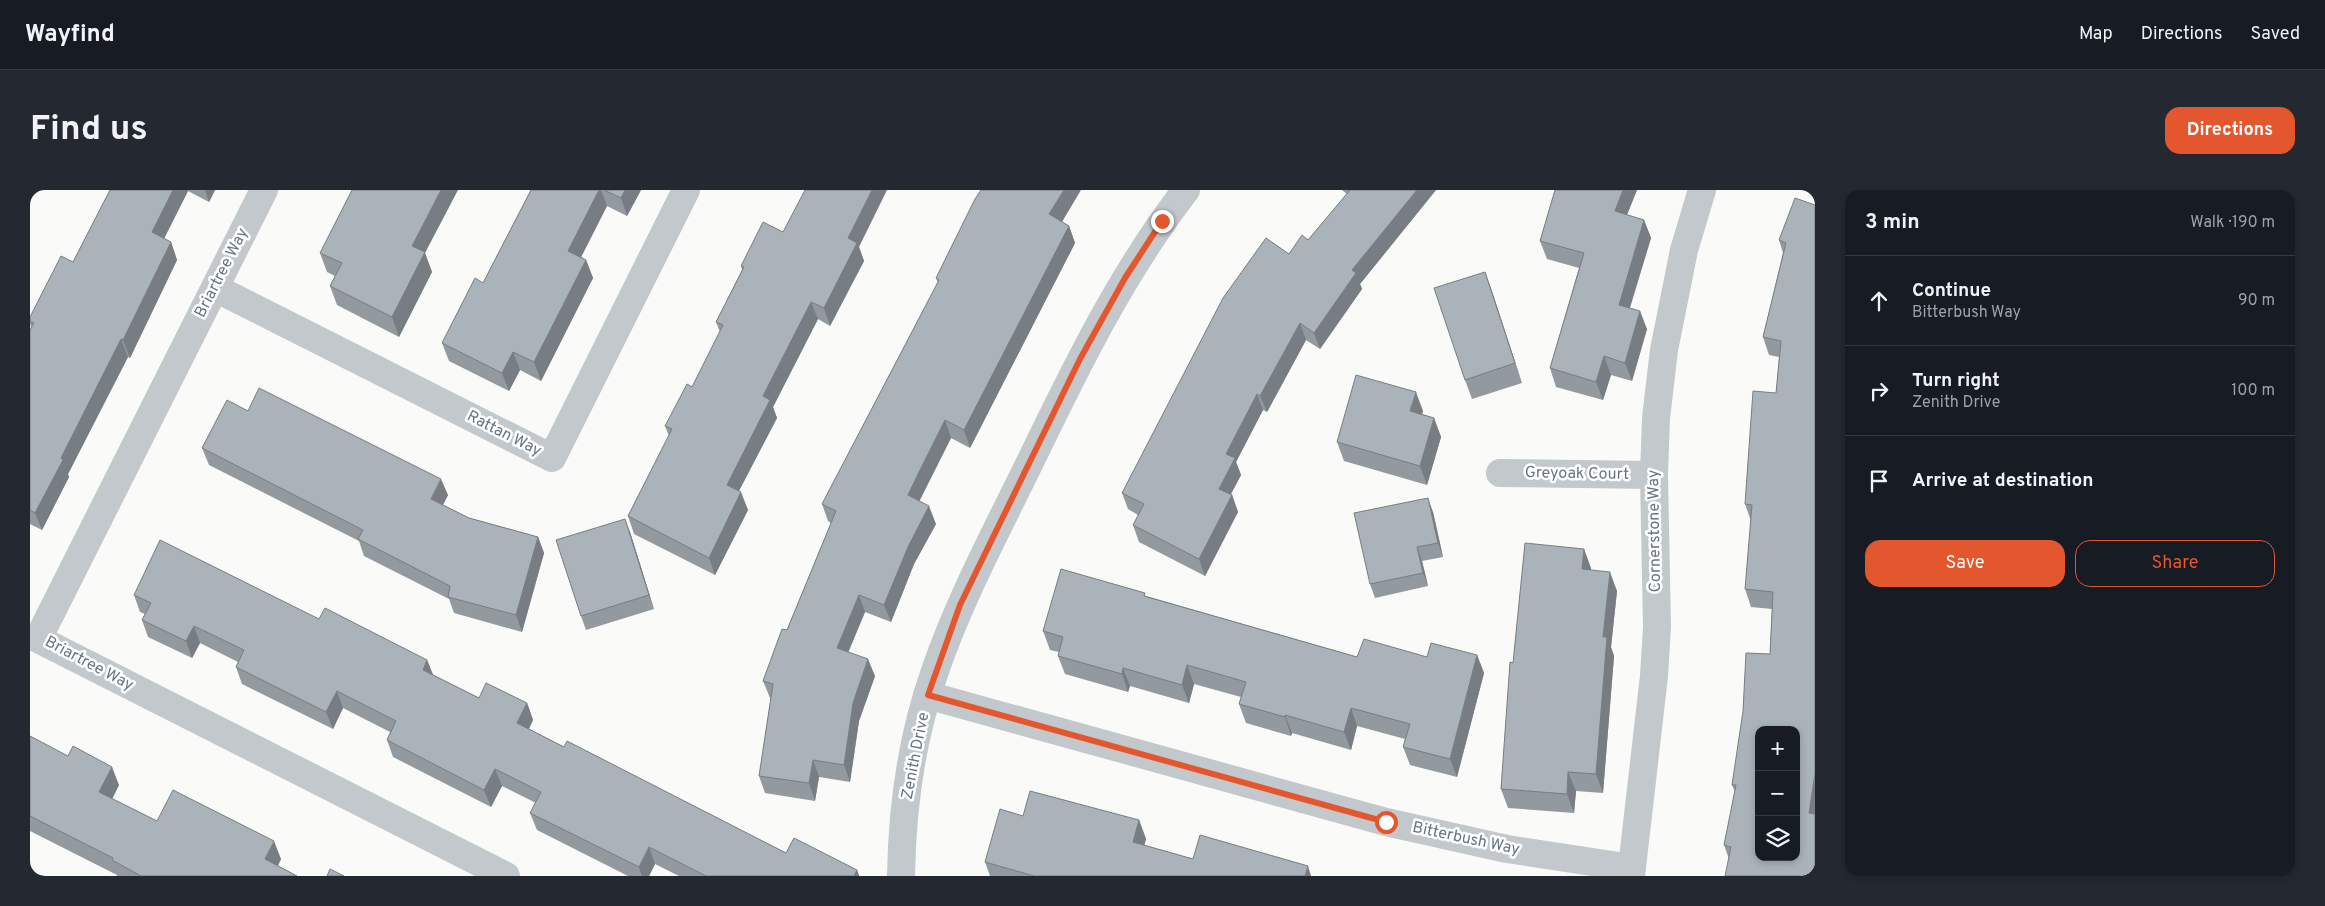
<!DOCTYPE html>
<meta charset="utf-8">
<style>
body{margin:0;font-family:Overpass,sans-serif;background:#242831;color:#f1f3f6}
.controls{position:absolute;right:15px;bottom:15px;display:grid;overflow:hidden;border-radius:10px;box-shadow:0 2px 8px #0003}
.controls button{width:45px;height:45px;display:grid;place-items:center;padding:0;border:0;border-bottom:1px solid #363941;background:#171b24;color:#f1f3f6;font:25px sans-serif}
.stop{position:absolute;width:15px;height:15px;margin:-11px;border:4px solid #e4572e;border-radius:50%;background:#fff}
.stop.end{background:#e4572e;border-color:#fff;box-shadow:0 1px 5px #0008}
.list{margin:0;padding:0;list-style:none}
h2{display:flex;justify-content:space-between;align-items:center;height:65px;margin:0;padding:0 20px;font-size:21px}
h2 small{font-size:16px;font-weight:400;color:#9ea1a6}
.list li{display:grid;grid-template-columns:32px 1fr auto;gap:15px;align-items:center;box-sizing:border-box;height:90px;padding:0 20px;border-top:1px solid #363941}
.list b{display:block;font-size:19px;white-space:nowrap}
.list p{margin:0;font-size:16px;white-space:nowrap;color:#9ea1a6}
.list em{font-size:16px;font-style:normal;color:#9ea1a6}
.actions{display:flex;gap:10px;padding:15px 20px}
.actions a{flex:1;padding:11px 0;border:1px solid #e4572e;border-radius:15px;text-align:center;font-size:18px;color:#e4572e}
.actions .main{background:#e4572e;color:#fff}
.icon{flex:none;width:28px;height:28px;fill:none;stroke:currentColor;stroke-width:2;stroke-linecap:round;stroke-linejoin:round}
.map{position:relative;flex:none;width:1785px;height:686px;overflow:hidden;border-radius:15px}
header{display:flex;align-items:center;gap:30px;box-sizing:border-box;height:70px;padding:0 25px;background:#171b24;border-bottom:1px solid #363941}
header strong{font-size:24px}
nav{display:flex;gap:28px;margin-inline-start:auto;font-size:18px}
.intro{display:flex;align-items:center;justify-content:space-between;box-sizing:border-box;height:120px;padding:0 30px}
h1{margin:0;font-size:35px}
.button{padding:12px 22px;border-radius:15px;background:#e4572e;color:#fff;font-size:18px;font-weight:700}
main{display:flex;gap:30px;padding:0 30px}
aside{flex:1;background:#171b24;border-radius:15px;box-shadow:0 2px 8px #0003}
.map>svg:first-child{display:block}
.lines{fill:none;stroke-linecap:round;stroke-linejoin:round}
.minor{stroke:#c3c8cc;stroke-width:28}
.wall{fill:#929a9f}
.shaded-wall{fill:#777d82}
.building{fill:#aab3b9;stroke:#777d82;fill-rule:evenodd}
.route{stroke:#e4572e;stroke-width:6}
.labels{text-anchor:middle;dominant-baseline:central;stroke-width:5;stroke-linejoin:round;paint-order:stroke}
.street-label{font-size:16px;fill:#657683;stroke:#fff}
</style>
<header>
<strong>Wayfind</strong>
<nav><a>Map</a><a>Directions</a><a>Saved</a></nav>
</header>
<div class="intro"><h1>Find us</h1><a class="button">Directions</a></div>
<main>
<div class="map">
<svg width="1785" height="686" viewBox="0 0 1785 686">
<rect width="100%" height="100%" fill="#fafaf8"/>
<g class="lines">
<g class="minor">
<path d="M234,0l-226,449 468,237"/>
<path d="M185,98l337,170 134,-268"/>
<path d="M1470,283l154,2"/>
<path d="M897,505l459,127 121,27 125,19"/>
<path d="M871,686c1,-68 11,-140 34,-205 25,-73 63,-143 97,-213 45,-93 90,-185 154,-268"/>
<path d="M1601,686l23,-200 3,-49 -3,-152 2,-57 8,-68 20,-100 18,-60"/>
</g>
</g>
<g class="wall">
<path d="M80,0h105l-6,12 -21,-11 -24,48 7,3 6,18 -47,98 -2,-1 -60,117 1,3 -27,53 -12,-6v-194l1,-2 -1,-4v-7l43,-55z"/>
<path d="M501,0h110l-14,26 -20,-10 -26,51 5,3 7,18 -52,103 -21,-11 -11,21 -60,-30 -7,-18 41,-60z"/>
<path d="M1312,0h94l-76,94 2,5 -42,60 -14,-9 -39,72 -4,-2 -27,52 5,13 -10,19 1,1 6,17 -33,64 -66,-34 -6,-17 5,-10 -10,-6 -6,-16 167,-239 19,-14 39,-46z"/>
<path d="M1525,0h82l-10,25 17,5 7,18 -21,70 17,21 -15,52 -21,-6 -8,25 -47,-13 -6,-19 29,-100 -32,-9 -7,-18z"/>
<path d="M1785,15v671l-86,-17 -5,-14 11,-53 -3,-7 38,-131 2,-45 -21,-2 -6,-18 6,-68 -6,-17 31,-111 3,-36 -10,-2 -6,-18 20,-84 -4,-13z"/>
<path d="M1032,32l7,4 6,17 -105,205 -19,-10 -32,63 17,23 -22,40 -23,58 -26,-10 -17,40 27,24 -16,45 -9,61 -31,-5 -4,24 -50,-8 -6,-17 12,-78h-1l-7,-17 24,-51 44,-107 -3,-2 -6,-17 116,-221 -2,-5z"/>
<path d="M753,42l76,15 5,14 -34,65 -12,-7 -45,88 4,11 -38,73 9,19 -33,65 -81,-41 -6,-18 41,-80 -4,-10 27,-39 28,-55 -4,-10 26,-52 -1,-4z"/>
<path d="M290,63h105l7,19 -33,65 -62,-32 -7,-19 5,-10 -8,-4z"/>
<path d="M1455,82l37,111 -50,16 -7,-19z"/>
<path d="M218,221l200,84 -5,10 26,13 69,19 6,16 -22,79 -68,-19 -5,-14 -85,-43 -5,-15 -150,-76 -7,-17z"/>
<path d="M1393,221l-1,3 12,4 7,19 -14,48 -83,-24 -7,-19z"/>
<path d="M1403,322l10,45 -21,4 6,25 -53,12 -5,-14z"/>
<path d="M600,342l24,77 -68,21 -5,-14z"/>
<path d="M1554,359l7,21 26,21 -6,56 3,9 -11,137 -27,-2 -2,22 -66,-5 -7,-19 12,-126z"/>
<path d="M104,405l185,24 108,41 6,15 46,23 48,5 6,17 -4,9 35,18 222,106 71,17 2,6h-180l-24,-12 -6,12h-21l-91,-46 -7,-17 6,-10 -34,-17 -11,21 -98,-50 -6,-17 3,-8 -47,-24 -10,21 -91,-45 -6,-17 2,-5 -38,-19 -8,15 -44,-21 -6,-17 3,-6 -5,-2z"/>
<path d="M1116,406l211,61h70l50,-2 7,18 -27,104 -47,-12 -7,-18 2,-8 -48,-13 -6,24 -59,-17 -1,3 -45,-13 -7,-19 2,-7 -47,-13 -5,19 -59,-17 -2,6 -63,-18 -7,-18 1,-4 -9,-2 -7,-19z"/>
<path d="M0,546l89,49 -7,14 45,22 124,38 -3,7 19,10h-180v-1l-87,-44z"/>
<path d="M993,626l116,4 7,19 -2,6 49,14 118,17h-321l-5,-14z"/>
</g>
<g class="shaded-wall">
<path d="M143,0h14l1,1 -30,59 -6,-18z"/>
<path d="M175,0h10l-6,12z"/>
<path d="M411,0h17l-33,63 7,19 -33,65 -7,-20 20,-71z"/>
<path d="M569,0h2l6,16 -32,63 -7,-18z"/>
<path d="M595,0h16l-14,26 -6,-18z"/>
<path d="M842,0h15l-28,57 5,14 -34,65 -6,-18 24,-70z"/>
<path d="M1034,0h17l-25,42 -7,-18z"/>
<path d="M1387,0h19l-76,94 2,5 -42,60 -6,-16 38,-63z"/>
<path d="M1593,0h14l-16,39 -6,-18z"/>
<path d="M1614,30l7,18 -26,85 -6,-18z"/>
<path d="M1039,36l6,17 -105,205 -6,-18z"/>
<path d="M141,52l6,18 -47,98 -7,-18z"/>
<path d="M556,70l7,18 -52,103 -7,-19z"/>
<path d="M1455,82l7,19 30,92 -7,-20z"/>
<path d="M781,112l7,17 -45,88 4,11 -44,84 -6,-17 36,-89z"/>
<path d="M1610,121l7,18 -15,52 -7,-18z"/>
<path d="M1270,133l6,17 -39,72 -7,-16z"/>
<path d="M91,149l7,18 -60,117 1,3 -27,53 -7,-17 26,-55z"/>
<path d="M483,162l7,18 -11,21 -7,-18z"/>
<path d="M1574,166l7,19 -8,25 -7,-18z"/>
<path d="M1386,202l7,19 -6,19 -7,-19z"/>
<path d="M1227,204l6,16 -27,52 5,13 -16,30 -6,-16 7,-35z"/>
<path d="M1404,228l7,19 -14,48 -7,-19z"/>
<path d="M915,230l6,18 -37,74 -6,-17z"/>
<path d="M411,289l7,16 -11,21 -6,-17z"/>
<path d="M711,302l7,18 -33,65 -6,-17z"/>
<path d="M1202,305l6,17 -33,64 -6,-17z"/>
<path d="M1398,308l5,14 10,45 -5,-14z"/>
<path d="M899,316l7,18 -22,40 -23,58 -7,-17 24,-58z"/>
<path d="M595,329l5,13 24,77 -5,-14z"/>
<path d="M508,347l6,16 -22,79 -6,-17z"/>
<path d="M1387,357l5,14 6,25 -5,-13z"/>
<path d="M1554,359l7,19 -2,20 -7,-19z"/>
<path d="M1580,382l7,19 -6,56 3,9 -11,137 -7,-19 7,-137z"/>
<path d="M829,405l6,17 -22,53 -6,-17z"/>
<path d="M164,436l6,17 -8,15 -6,-17z"/>
<path d="M1447,465l7,18 -27,104 -7,-18z"/>
<path d="M838,469l7,17 -16,45 -9,61 -6,-17 9,-62z"/>
<path d="M397,470l7,17 -11,-7z"/>
<path d="M1157,475l7,19 -5,19 -7,-18z"/>
<path d="M1093,478l7,18 -2,6 -6,-18z"/>
<path d="M307,501l6,17 -10,21 -7,-17z"/>
<path d="M497,513l6,17 -10,20 -6,-17z"/>
<path d="M1321,518l6,18 -6,24 -7,-18z"/>
<path d="M1255,525l7,18 -1,3 -6,-19z"/>
<path d="M783,570l6,17 -4,24 -6,-18z"/>
<path d="M82,577l7,18 -13,26 -7,-19z"/>
<path d="M465,579l7,17 -11,21 -7,-17z"/>
<path d="M1538,582l8,19 -2,22 -7,-19z"/>
<path d="M1785,584v56l-6,-17z"/>
<path d="M1109,630l7,19 -6,22 -7,-19z"/>
<path d="M244,651l7,18 -9,17 -7,-17z"/>
<path d="M619,657l6,17 -6,12h-7l-3,-9z"/>
<path d="M1785,673v13h-3z"/>
<path d="M1278,676l3,10h-6z"/>
<path d="M827,680l2,6h-5z"/>
</g>
<g class="building">
<path d="M80,0h63l-21,42 19,10 -48,98 -2,-1 -60,119 2,2 -28,53 -5,-3v-180l4,-7 -4,-2v-4l31,-61 12,6z"/>
<path d="M322,0h89l-29,56 13,6 -33,65 -62,-31 12,-23 -22,-10z"/>
<path d="M501,0h68l-31,61 18,9 -52,102 -21,-10 -11,21 -60,-30 33,-65 8,5z"/>
<path d="M574,0h21l-4,8z"/>
<path d="M775,0h67l-24,48 9,5 -33,65 -13,-6 -48,94 7,4 -43,85 14,7 -32,66 -81,-42 44,-87 -7,-3 22,-42 5,3 31,-62 -7,-3 28,-55 -3,-1 22,-44 20,10z"/>
<path d="M951,0h83l-15,24 20,12 -105,204 -19,-10 -26,52 -11,23 21,11 -21,41 -24,58 -25,-10 -22,53 31,11 -15,44 -9,62 -31,-5 -4,23 -50,-7 14,-92 -10,-3 19,-52 5,1 49,-119 -14,-7 117,-224 -3,-2 39,-79z"/>
<path d="M1320,0h67l-65,80 4,3 -42,60 -14,-10 -40,73 -3,-2 -31,60 9,4 -16,31 13,6 -33,64 -66,-34 11,-21 -22,-11 101,-195 43,-60 23,16 13,-19 6,5z"/>
<path d="M1525,0h68l-8,21 29,9 -25,85 21,6 -15,52 -21,-7 -8,26 -46,-14 34,-115 -44,-12z"/>
<path d="M1765,8l20,7v569l-6,39 6,1v49l-3,13h-87l6,-29 -7,-2 12,-60h-4l11,-74 3,-58 24,1 3,-62 -28,-3 7,-84 -7,-1 8,-113 23,2 5,-52 -18,-4 23,-94 -7,-3zM1729,540h37v127h-37z"/>
<path d="M1455,82l30,91 -50,17 -31,-92z"/>
<path d="M1326,185l60,17 -6,19 24,7 -14,48 -83,-24z"/>
<path d="M229,198l182,91 -10,20 38,19 69,19 -22,78 -68,-18 2,-11 -92,-47 5,-9 -161,-82 25,-48 21,11z"/>
<path d="M1398,308l10,45 -21,4 6,26 -53,11 -16,-71z"/>
<path d="M595,329l24,76 -68,21 -25,-76z"/>
<path d="M130,350l159,79 6,-11 102,52 -4,10 56,28 7,-15 41,20 -10,20 47,24 3,-6 219,112 8,-15 63,32 -3,6h-148l-57,-29 -10,20 -109,-54 11,-21 -46,-23 -11,21 -97,-50 9,-19 -59,-30 -11,21 -90,-45 8,-17 -50,-24 -8,15 -44,-21 9,-17 -17,-8z"/>
<path d="M1495,353l59,6 -2,20 28,3 -7,65h4l-11,137 -28,-2 -1,22 -66,-5 9,-127 3,1z"/>
<path d="M1031,379l84,24 -1,3 213,61 7,-18 63,18 4,-14 46,12 -27,104 -47,-12 7,-23 -59,-16 -7,24 -59,-17v2l-46,-13 7,-22 -59,-17 -5,20 -59,-17 -1,6 -64,-18 5,-19 -20,-6z"/>
<path d="M0,546l38,20 5,-10 39,21 -13,25 58,29 16,-31 101,51 -9,18 32,17h-156l-29,-16 1,-2 -83,-42z"/>
<path d="M1000,601l109,29 -6,22 60,17 7,-24 108,31 -3,10h-271l-49,-14 15,-53 23,7z"/>
<path d="M300,679l14,7h-17z"/>
</g>
<g class="lines">
<path class="route" d="M1132,31l-37,57 -45,81 -120,246 -32,90 458,127"/>
</g>
<g class="labels">
<g class="street-label">
<text transform="translate(192 83) rotate(-63)">Briartree Way</text>
<text transform="translate(474 244) rotate(27)">Rattan Way</text>
<text transform="translate(1547 284) rotate(1)">Greyoak Court</text>
<text transform="translate(1625 341) rotate(-91)">Cornerstone Way</text>
<text transform="translate(59 474) rotate(28)">Briartree Way</text>
<text transform="translate(886 566) rotate(-79)">Zenith Drive</text>
<text transform="translate(1436 649) rotate(12)">Bitterbush Way</text>
</g>
</g>
</svg>
<div class="controls">
<button>+</button>
<button>−</button>
<button><svg class="icon" aria-label="layers" viewBox="0 0 24 24"><path d="M12 4l9 5-9 5-9-5zM3 14l9 5 9-5"/></svg></button>
</div>
<div class="stop" style="left:1356px;top:632px"></div>
<div class="stop end" style="left:1132px;top:31px"></div>
</div>
<aside>
<h2>3 min<small>Walk · 190 m</small></h2>
<ul class="list">
<li><svg class="icon" aria-label="ahead" viewBox="0 0 24 24"><path d="M12 20V5M6 11l6-6 6 6"/></svg><div><b>Continue</b><p>Bitterbush Way</p></div><em>90 m</em></li>
<li><svg class="icon" aria-label="right" viewBox="0 0 24 24"><path d="M7 20v-9h11M14 6l5 5-5 5"/></svg><div><b>Turn right</b><p>Zenith Drive</p></div><em>100 m</em></li>
<li><svg class="icon" aria-label="arrive" viewBox="0 0 24 24"><path d="M6 21V4h12l-3 4 3 4H6"/></svg><div><b>Arrive at destination</b></div></li>
</ul>
<div class="actions"><a class="main">Save</a><a>Share</a></div>
</aside>
</main>
